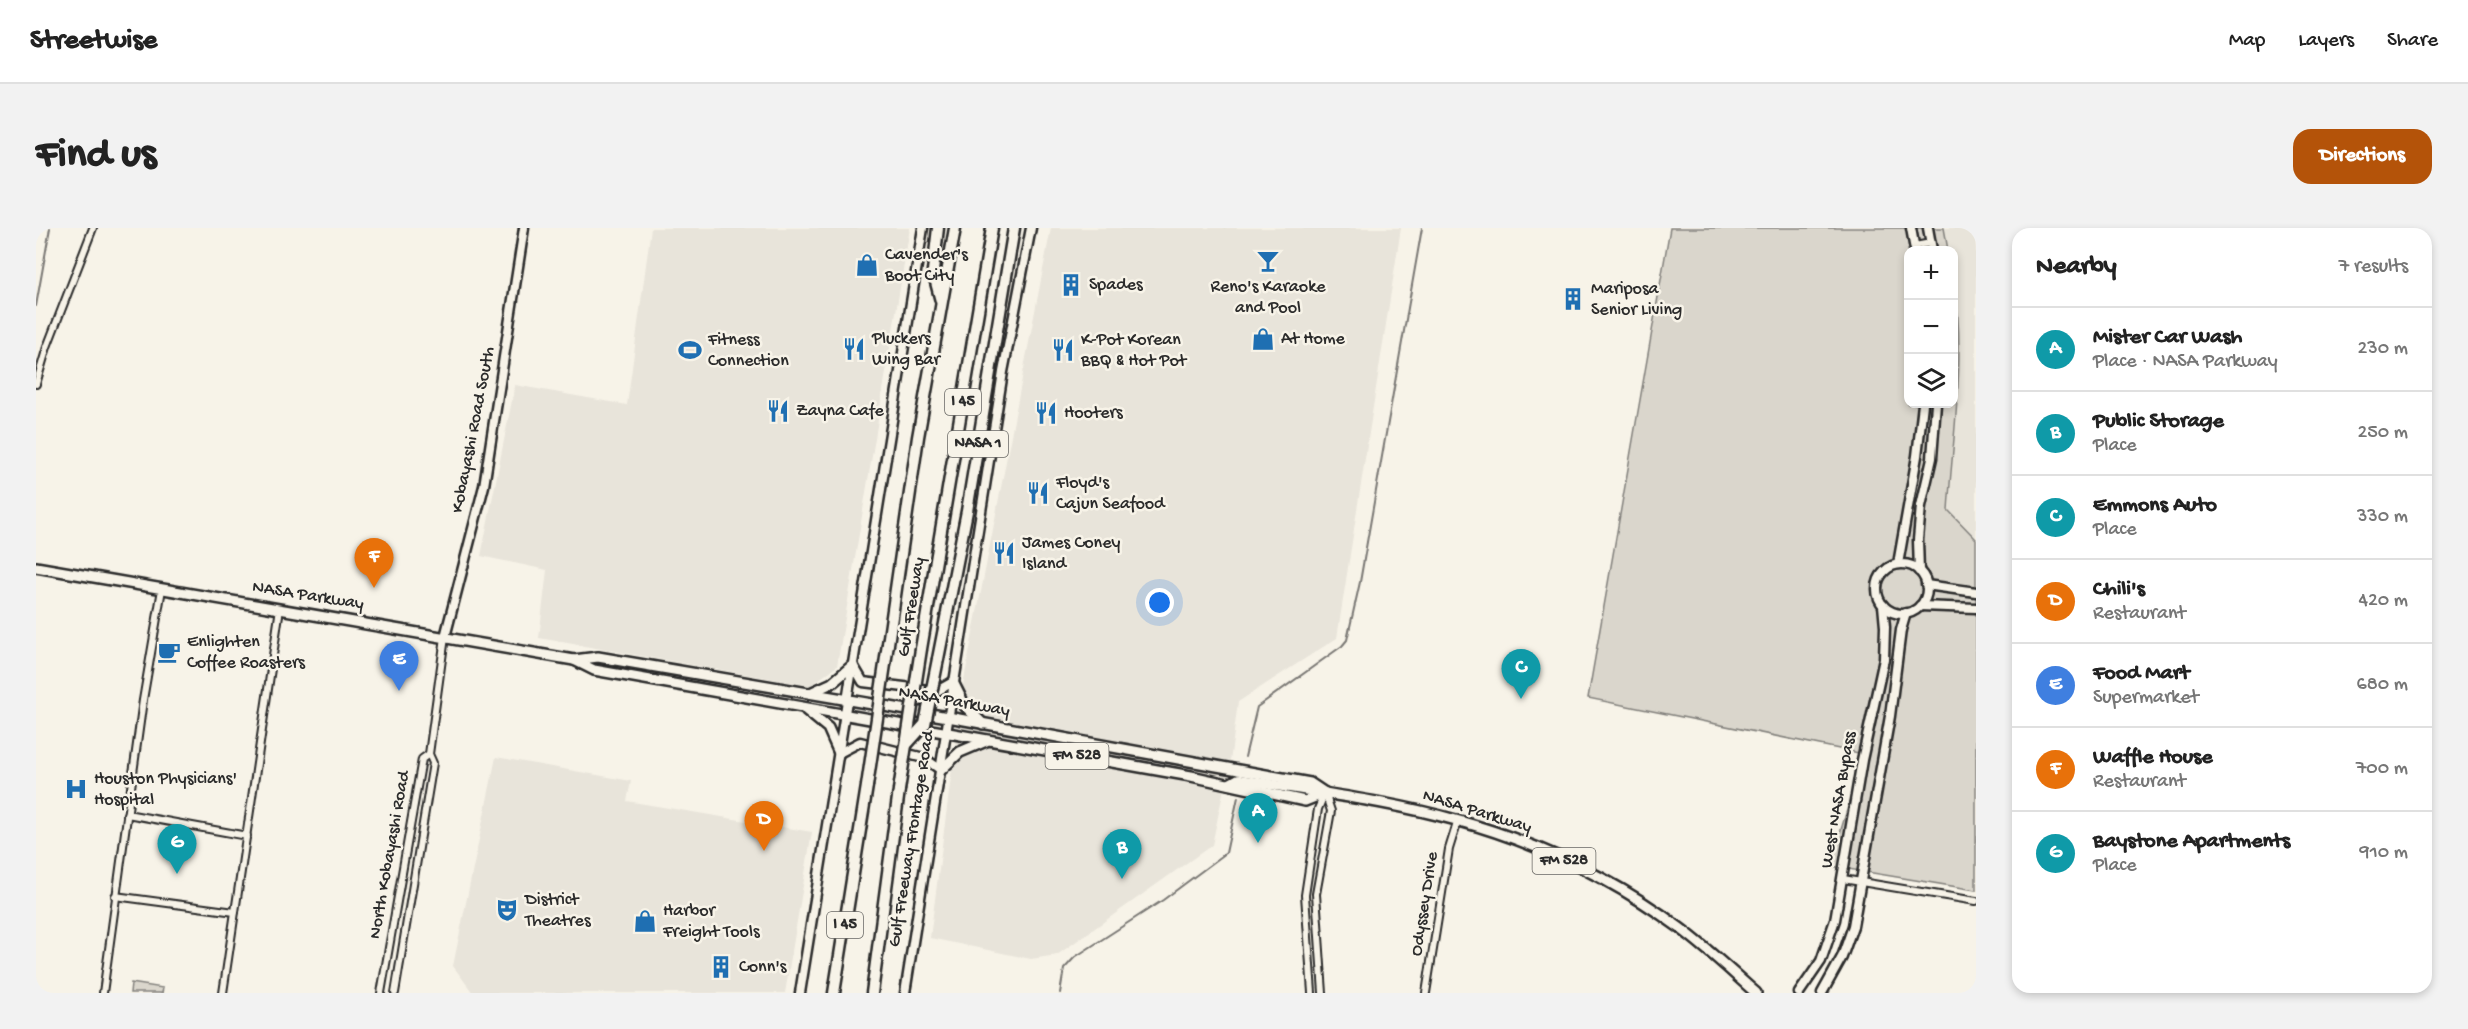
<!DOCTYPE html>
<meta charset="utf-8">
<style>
body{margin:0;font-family:"Gochi Hand",sans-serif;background:#f2f2f2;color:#222}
.controls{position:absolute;right:18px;top:18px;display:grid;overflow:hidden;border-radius:12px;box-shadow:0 3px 9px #0003}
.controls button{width:54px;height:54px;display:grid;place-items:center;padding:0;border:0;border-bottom:2px solid #e0e0e0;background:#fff;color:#222;font:30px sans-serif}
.you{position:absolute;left:1124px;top:375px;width:21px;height:21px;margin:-15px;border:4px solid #fff;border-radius:50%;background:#1a73e8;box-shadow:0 0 0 9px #1a73e833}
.badge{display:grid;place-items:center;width:39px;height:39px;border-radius:50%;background:#b45309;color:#fff;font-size:20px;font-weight:700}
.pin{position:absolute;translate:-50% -50px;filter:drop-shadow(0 2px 3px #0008)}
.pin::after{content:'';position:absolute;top:32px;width:21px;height:18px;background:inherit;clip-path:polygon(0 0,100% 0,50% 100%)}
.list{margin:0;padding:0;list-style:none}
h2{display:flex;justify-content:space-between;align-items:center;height:78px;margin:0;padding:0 24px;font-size:26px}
h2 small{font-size:20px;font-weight:400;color:#767676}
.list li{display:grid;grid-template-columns:39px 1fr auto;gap:18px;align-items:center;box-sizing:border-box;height:84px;padding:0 24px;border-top:2px solid #e0e0e0}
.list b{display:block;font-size:22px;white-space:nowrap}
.list p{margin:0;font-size:20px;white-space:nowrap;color:#767676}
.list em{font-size:20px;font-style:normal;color:#767676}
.icon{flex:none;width:33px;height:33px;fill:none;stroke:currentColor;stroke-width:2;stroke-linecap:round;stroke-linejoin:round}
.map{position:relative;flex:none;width:1940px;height:765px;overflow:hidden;border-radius:18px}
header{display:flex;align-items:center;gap:36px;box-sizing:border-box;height:84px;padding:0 30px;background:#fff;border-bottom:2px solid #e0e0e0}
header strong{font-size:28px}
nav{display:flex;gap:33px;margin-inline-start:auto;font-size:21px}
.intro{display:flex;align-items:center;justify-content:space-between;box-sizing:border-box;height:144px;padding:0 36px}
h1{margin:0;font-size:42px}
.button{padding:15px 27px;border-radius:18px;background:#b45309;color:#fff;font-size:21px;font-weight:700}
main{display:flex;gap:36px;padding:0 36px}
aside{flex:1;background:#fff;border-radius:18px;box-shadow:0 3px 9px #0003}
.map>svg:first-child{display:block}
.built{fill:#e8e4da}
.green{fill:#dad6cc;stroke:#82807c;stroke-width:1.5}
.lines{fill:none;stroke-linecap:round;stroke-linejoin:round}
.stream{stroke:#7a7874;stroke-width:2}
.street-casing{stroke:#2b2b2b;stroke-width:10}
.secondary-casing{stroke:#2b2b2b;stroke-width:13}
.primary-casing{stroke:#2b2b2b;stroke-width:14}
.highway-casing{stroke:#2b2b2b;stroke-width:15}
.street{stroke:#f7f3e8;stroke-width:6}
.secondary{stroke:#f7f3e8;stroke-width:8}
.primary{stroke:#f7f3e8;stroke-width:9}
.highway{stroke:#f7f3e8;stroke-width:10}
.highway-bridge-casing{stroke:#2b2b2b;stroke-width:15;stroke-linecap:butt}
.highway-bridge{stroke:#f7f3e8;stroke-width:10}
.labels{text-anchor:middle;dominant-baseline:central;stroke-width:5;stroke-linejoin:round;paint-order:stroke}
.shield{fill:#f7f3e8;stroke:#686764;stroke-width:1.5}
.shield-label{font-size:16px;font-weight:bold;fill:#2b2b2b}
.poi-label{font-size:18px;fill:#2b2b2b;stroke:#f7f3e8;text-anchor:start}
.street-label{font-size:18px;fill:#2b2b2b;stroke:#f7f3e8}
</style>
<header>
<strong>Streetwise</strong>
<nav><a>Map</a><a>Layers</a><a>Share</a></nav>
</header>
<div class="intro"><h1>Find us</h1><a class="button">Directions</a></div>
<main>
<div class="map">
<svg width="1940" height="765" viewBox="0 0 1940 765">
<rect width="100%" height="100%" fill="#f7f3e8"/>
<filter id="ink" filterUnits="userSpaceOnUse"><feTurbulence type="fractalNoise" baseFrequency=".0167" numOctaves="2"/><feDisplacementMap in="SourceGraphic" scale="12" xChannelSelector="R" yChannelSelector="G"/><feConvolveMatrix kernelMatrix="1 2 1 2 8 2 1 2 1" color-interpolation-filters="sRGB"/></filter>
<g filter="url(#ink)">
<g class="built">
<path d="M615,0h259l-73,438 -27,20 -271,-48 8,-68 -66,-14 34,-171 112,20z"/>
<path d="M1015,0h350l-64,410 -99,64 -7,53 -19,90 -155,110 -26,4 -101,-21 33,-253z"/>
<path d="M1908,0h32v311l-28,-29 11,-135v-61l-5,-32v-32h-6z"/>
<path d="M460,529l135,24 -4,20 185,31 -27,161h-312l-20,-27z"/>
</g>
<g class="green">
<path d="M1634,0h274l4,22h-40v154h46v-122c12,75 -1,152 -6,228l28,29v351l-146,-24 34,-112 -276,-56z"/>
<path d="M95,755l32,5 -1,5h-32z"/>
</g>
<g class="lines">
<g class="stream">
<path d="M0,78l14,-78"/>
<path d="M1209,529l12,-50 85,-61 5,-6 13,-58 62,-354"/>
<path d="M1024,765l4,-24 11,-12 88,-57 63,-47 12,-56"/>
</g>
<g class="street-casing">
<g id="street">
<path d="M1879,18l16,-3"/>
<path d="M0,156l11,-37 46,-119"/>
<path d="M91,586l120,22"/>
<path d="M1807,651l133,22"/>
<path d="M79,668l120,16"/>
<path d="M67,765l40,-293 19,-111"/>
<path d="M187,765l57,-385"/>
<path d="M345,765l41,-234 7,-5"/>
<path d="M359,765l38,-230 -4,-9 16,-117"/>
<path d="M1276,765l-7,-98 13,-86 7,-16"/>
<path d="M1287,765l-7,-99 15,-83 -6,-18"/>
<path d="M1390,765l23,-144 9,-29"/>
</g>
</g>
<g class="secondary-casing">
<g id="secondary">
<path d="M1875,0l4,22"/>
<path d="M1892,0l4,22"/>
<path d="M1862,336l19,-108 6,-52"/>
<circle cx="1866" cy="361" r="25"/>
<path d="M1883,343l-1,-31 3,-34 11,-48 4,-54"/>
<path d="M1890,357l50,7"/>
<path d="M1884,378l56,2"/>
<path d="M409,409l39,-151 40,-258"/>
<path d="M817,437l10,17 74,9 16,-9"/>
<path d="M803,525l21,-11 64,16 17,12"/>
<path d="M764,765l123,-765"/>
<path d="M869,765l98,-621 28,-144"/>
<path d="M1763,765l22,-32 14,-41 27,-160 22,-101 1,-32 -2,-22"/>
<path d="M1786,765l20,-36 11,-31 37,-210 11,-86 5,-17"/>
</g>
</g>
<g class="primary-casing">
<g id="primary">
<path d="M0,339l538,93 24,-3 350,60 362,66 15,10"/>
<path d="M538,432l20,10 597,106 114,25 20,-8"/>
<path d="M917,454l12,24 18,18"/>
<path d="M774,465l22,-10 21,-18"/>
<path d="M770,482l22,18 11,25"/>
<path d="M905,542l19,-18 26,-11"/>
<path d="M1193,556l9,-5c73,13 147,21 218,41 80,22 158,59 224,108 27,20 51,43 76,65"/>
</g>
</g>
<g class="highway-casing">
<g id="highway">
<path d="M902,0l-5,43 8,30"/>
<path d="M852,416l30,-207 37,-209"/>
<path d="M885,421l71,-421"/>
<path d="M902,431l29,-148 47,-283"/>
<path d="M798,765l33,-207"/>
<path d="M836,765l27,-203"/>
</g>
</g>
<use href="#street" class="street"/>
<use href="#secondary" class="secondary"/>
<use href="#primary" class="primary"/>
<use href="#highway" class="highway"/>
<g class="highway-bridge-casing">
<g id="highway-bridge">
<path d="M871,516l18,-20 13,-65"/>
<path d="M831,558l21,-142"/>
<path d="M863,562l22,-141"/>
</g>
</g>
<use href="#highway-bridge" class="highway-bridge"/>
</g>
</g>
<defs>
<g id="bar-bare" transform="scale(1.8)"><path d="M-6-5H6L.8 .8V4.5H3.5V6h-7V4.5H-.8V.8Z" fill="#1f6fb2" stroke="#f7f3e8" stroke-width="2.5" paint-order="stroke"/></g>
<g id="shop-bare" transform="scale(1.8)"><path d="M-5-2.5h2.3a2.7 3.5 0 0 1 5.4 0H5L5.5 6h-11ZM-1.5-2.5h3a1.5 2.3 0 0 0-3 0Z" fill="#1f6fb2" stroke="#f7f3e8" stroke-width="2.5" paint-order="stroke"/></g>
<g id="building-bare" transform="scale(1.8)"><path d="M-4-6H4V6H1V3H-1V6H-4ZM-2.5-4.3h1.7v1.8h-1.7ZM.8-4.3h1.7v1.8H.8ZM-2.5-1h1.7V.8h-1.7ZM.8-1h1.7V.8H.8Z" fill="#1f6fb2" stroke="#f7f3e8" stroke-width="2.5" paint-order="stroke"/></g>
<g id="restaurant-bare" transform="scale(1.8)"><path d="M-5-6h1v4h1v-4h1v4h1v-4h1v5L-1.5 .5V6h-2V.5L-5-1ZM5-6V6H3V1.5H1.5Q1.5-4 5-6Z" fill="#1f6fb2" stroke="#f7f3e8" stroke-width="2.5" paint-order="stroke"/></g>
<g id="stadium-bare" transform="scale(1.8)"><path d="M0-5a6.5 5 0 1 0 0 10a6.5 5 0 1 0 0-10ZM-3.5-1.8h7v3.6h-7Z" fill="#1f6fb2" stroke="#f7f3e8" stroke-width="2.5" paint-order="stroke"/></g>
<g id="cafe-bare" transform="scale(1.8)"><path d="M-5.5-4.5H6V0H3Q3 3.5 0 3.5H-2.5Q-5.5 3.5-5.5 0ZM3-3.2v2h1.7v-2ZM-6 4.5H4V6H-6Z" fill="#1f6fb2" stroke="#f7f3e8" stroke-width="2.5" paint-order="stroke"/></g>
<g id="hospital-bare" transform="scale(1.8)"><path d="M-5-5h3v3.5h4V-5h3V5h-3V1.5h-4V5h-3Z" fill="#1f6fb2" stroke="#f7f3e8" stroke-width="2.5" paint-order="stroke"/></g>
<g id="theatre-bare" transform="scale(1.8)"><path d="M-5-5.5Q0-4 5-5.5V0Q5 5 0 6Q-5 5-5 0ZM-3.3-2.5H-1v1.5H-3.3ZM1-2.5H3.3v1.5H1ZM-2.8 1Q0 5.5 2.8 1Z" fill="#1f6fb2" stroke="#f7f3e8" stroke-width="2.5" paint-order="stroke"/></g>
</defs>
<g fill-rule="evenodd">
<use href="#bar-bare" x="1232" y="33"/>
<use href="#shop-bare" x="831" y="37"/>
<use href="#building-bare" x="1035" y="57"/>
<use href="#building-bare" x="1537" y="71"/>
<use href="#shop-bare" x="1227" y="111"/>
<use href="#restaurant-bare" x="818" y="121"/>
<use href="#stadium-bare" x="654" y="122"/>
<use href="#restaurant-bare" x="1027" y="122"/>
<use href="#restaurant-bare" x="742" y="183"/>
<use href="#restaurant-bare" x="1010" y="185"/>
<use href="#restaurant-bare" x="1002" y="265"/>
<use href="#restaurant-bare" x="968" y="325"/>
<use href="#cafe-bare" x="133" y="424"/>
<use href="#hospital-bare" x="40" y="561"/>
<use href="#theatre-bare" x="471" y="682"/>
<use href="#shop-bare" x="609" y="693"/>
<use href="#building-bare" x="685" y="739"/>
</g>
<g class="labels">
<g class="shield">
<rect x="909" y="161" width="36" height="26" rx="4.5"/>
<rect x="912" y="203" width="60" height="26" rx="4.5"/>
<rect x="1009.5" y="515" width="63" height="26" rx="4.5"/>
<rect x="1496.5" y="620" width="63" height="26" rx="4.5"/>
<rect x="791" y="684" width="36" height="26" rx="4.5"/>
</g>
<g class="shield-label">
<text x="927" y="174">I 45</text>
<text x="942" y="216">NASA 1</text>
<text x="1041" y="528">FM 528</text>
<text x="1528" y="633">FM 528</text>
<text x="809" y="697">I 45</text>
</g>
<g class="poi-label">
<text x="849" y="27">Cavender's<tspan x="849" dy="21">Boot City</tspan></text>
<text x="1053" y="57">Spades</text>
<text x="1232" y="59" text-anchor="middle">Reno's Karaoke<tspan x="1232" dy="21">and Pool</tspan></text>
<text x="1555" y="61">Mariposa<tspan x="1555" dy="21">Senior Living</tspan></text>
<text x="836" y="111">Pluckers<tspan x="836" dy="21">Wing Bar</tspan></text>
<text x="1245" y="111">At Home</text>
<text x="672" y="112">Fitness<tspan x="672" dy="21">Connection</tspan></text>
<text x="1045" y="112">K-Pot Korean<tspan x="1045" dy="21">BBQ &amp; Hot Pot</tspan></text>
<text x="760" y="183">Zayna Cafe</text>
<text x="1028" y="185">Hooters</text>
<text x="1020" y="255">Floyd's<tspan x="1020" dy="21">Cajun Seafood</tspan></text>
<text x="986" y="315">James Coney<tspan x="986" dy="21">Island</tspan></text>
<text x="151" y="414">Enlighten<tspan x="151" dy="21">Coffee Roasters</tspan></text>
<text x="58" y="551">Houston Physicians'<tspan x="58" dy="21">Hospital</tspan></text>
<text x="489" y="672">District<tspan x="489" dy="21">Theatres</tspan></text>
<text x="627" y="683">Harbor<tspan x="627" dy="21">Freight Tools</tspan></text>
<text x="703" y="739">Conn's</text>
</g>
<g class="street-label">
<text transform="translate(438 202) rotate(-79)">Kobayashi Road South</text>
<text transform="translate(272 368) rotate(9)">NASA Parkway</text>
<text transform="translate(876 379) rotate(-81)">Gulf Freeway</text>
<text transform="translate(918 474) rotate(10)">NASA Parkway</text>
<text transform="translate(1803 572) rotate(-80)">West NASA Bypass</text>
<text transform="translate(1441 584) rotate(17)">NASA Parkway</text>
<text transform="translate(876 611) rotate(-81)">Gulf Freeway Frontage Road</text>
<text transform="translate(354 627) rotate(-80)">North Kobayashi Road</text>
<text transform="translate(1389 676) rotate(-81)">Odyssey Drive</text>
</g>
</g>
</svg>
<div class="controls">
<button>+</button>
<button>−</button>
<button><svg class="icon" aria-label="layers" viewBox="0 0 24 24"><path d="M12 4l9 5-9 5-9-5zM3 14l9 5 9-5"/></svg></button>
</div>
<div class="you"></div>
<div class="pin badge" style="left:1222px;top:615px;background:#0f9aa8">A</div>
<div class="pin badge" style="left:1086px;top:651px;background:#0f9aa8">B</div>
<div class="pin badge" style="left:1485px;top:471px;background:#0f9aa8">C</div>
<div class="pin badge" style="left:728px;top:623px;background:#e8710a">D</div>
<div class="pin badge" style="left:363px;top:463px;background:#3f7fe0">E</div>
<div class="pin badge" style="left:338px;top:360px;background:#e8710a">F</div>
<div class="pin badge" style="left:141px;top:646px;background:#0f9aa8">G</div>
</div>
<aside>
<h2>Nearby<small>7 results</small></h2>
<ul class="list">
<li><span class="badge" style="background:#0f9aa8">A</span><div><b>Mister Car Wash</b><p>Place · NASA Parkway</p></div><em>230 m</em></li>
<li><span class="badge" style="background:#0f9aa8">B</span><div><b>Public Storage</b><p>Place</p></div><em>250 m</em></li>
<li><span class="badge" style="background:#0f9aa8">C</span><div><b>Emmons Auto</b><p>Place</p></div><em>330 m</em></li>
<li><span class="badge" style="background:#e8710a">D</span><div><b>Chili's</b><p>Restaurant</p></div><em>420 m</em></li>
<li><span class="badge" style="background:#3f7fe0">E</span><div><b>Food Mart</b><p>Supermarket</p></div><em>680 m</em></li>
<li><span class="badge" style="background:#e8710a">F</span><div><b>Waffle House</b><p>Restaurant</p></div><em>700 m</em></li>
<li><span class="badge" style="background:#0f9aa8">G</span><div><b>Baystone Apartments</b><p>Place</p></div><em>910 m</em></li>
</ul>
</aside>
</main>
